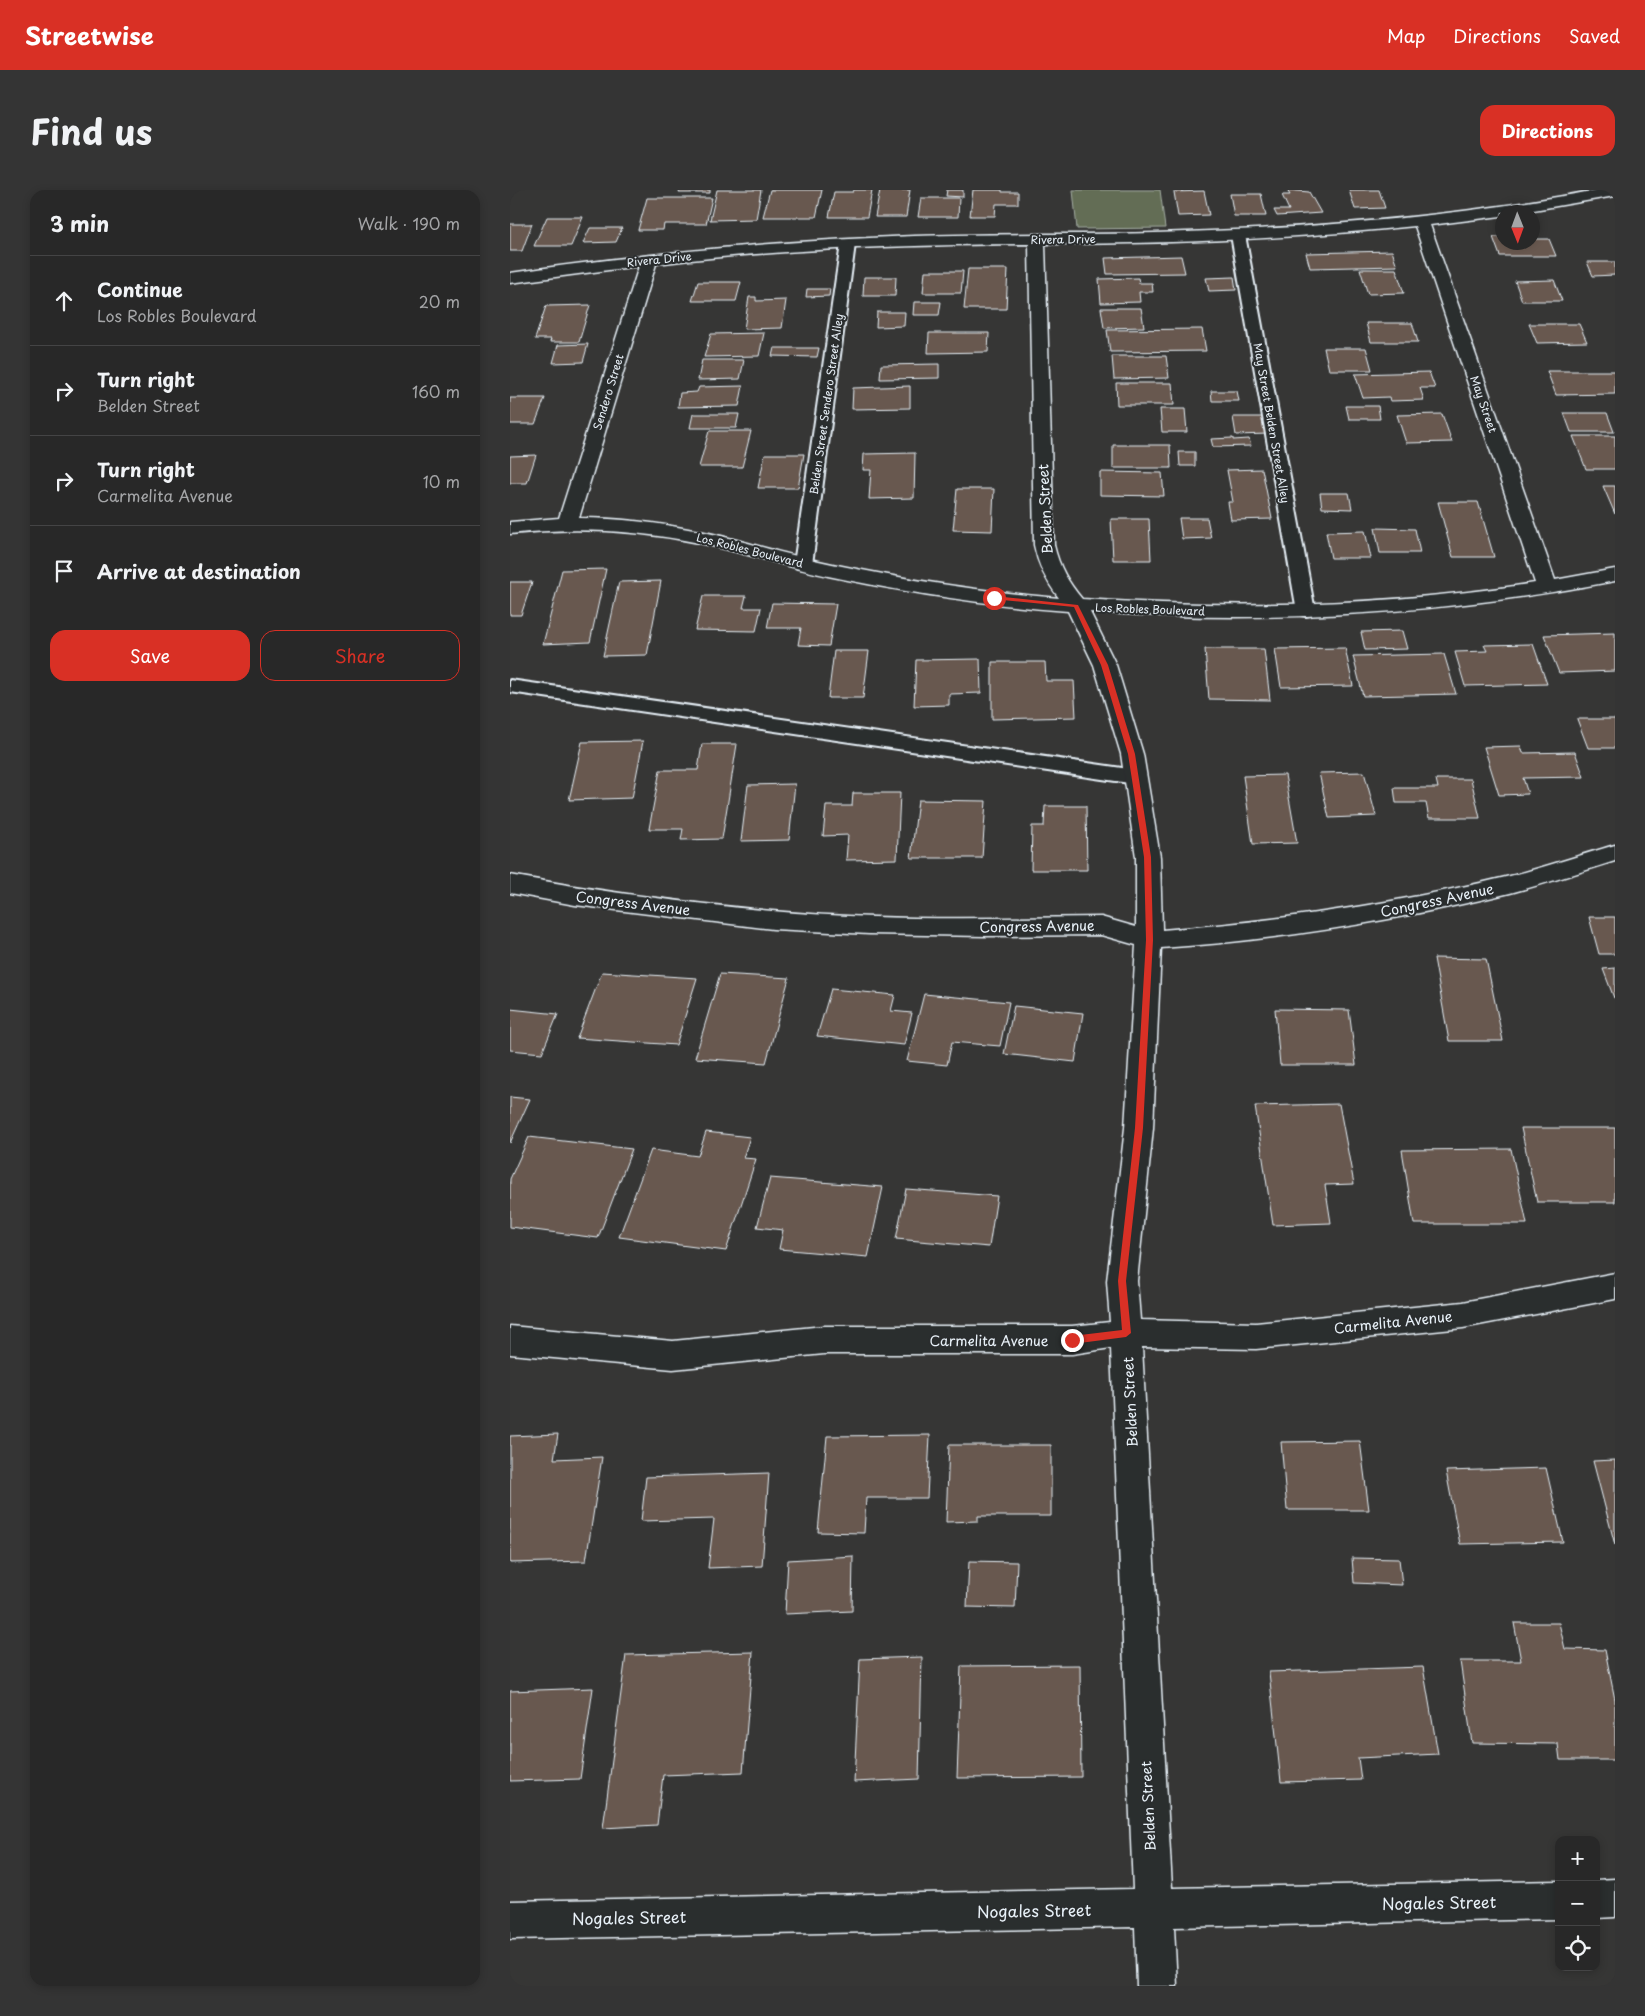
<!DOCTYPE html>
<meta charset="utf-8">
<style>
body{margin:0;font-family:"Playpen Sans",sans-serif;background:#343434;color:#f1f3f6}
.controls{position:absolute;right:15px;bottom:15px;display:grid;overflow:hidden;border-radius:10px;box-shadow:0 2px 8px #0003}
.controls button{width:45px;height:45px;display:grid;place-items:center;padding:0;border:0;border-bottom:1px solid #444445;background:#282828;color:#f1f3f6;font:25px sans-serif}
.compass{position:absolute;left:985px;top:15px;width:45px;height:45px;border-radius:50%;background:#282828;box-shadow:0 2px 8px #0003;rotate:179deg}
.stop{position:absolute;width:15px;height:15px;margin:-11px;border:4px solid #d93025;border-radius:50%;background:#fff}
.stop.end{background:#d93025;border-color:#fff;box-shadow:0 1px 5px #0008}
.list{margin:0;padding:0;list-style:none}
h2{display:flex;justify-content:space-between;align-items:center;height:65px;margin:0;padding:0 20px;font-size:21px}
h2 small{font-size:16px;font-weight:400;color:#a5a6a8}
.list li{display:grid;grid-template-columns:32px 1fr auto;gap:15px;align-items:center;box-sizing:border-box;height:90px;padding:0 20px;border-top:1px solid #444445}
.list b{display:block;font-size:19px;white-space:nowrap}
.list p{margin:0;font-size:16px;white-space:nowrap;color:#a5a6a8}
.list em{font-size:16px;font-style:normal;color:#a5a6a8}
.actions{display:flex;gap:10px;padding:15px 20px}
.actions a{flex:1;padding:11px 0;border:1px solid #d93025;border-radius:15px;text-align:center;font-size:18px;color:#d93025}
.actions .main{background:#d93025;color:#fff}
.icon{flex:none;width:28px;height:28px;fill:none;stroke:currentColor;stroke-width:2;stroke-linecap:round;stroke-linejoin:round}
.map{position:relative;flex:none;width:1105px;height:1796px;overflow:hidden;border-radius:15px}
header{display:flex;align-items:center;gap:30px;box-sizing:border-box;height:70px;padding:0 25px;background:#d93025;color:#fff}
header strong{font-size:24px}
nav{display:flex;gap:28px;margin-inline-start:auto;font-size:18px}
.intro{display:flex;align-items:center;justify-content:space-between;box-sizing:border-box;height:120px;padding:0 30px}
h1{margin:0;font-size:35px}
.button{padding:12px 22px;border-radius:15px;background:#d93025;color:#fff;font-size:18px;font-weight:700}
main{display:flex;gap:30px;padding:0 30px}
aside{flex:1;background:#282828;border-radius:15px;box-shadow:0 2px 8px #0003}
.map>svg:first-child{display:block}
.green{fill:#636d54;stroke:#a6afa6}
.building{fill:#68594f;stroke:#e8f1f8}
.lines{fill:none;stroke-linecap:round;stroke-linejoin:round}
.lane-casing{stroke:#e8f1f8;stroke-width:4}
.street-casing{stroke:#e8f1f8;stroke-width:3}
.lane{fill:#2a2d2e;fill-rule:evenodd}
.street{fill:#2a2d2e;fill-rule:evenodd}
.route{fill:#d93025}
.labels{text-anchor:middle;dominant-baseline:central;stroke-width:4;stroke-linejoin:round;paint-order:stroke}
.far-street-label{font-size:11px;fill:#e8f1f8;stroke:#2a2d2e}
.street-label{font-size:14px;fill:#e8f1f8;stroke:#2a2d2e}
.near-street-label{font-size:16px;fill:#e8f1f8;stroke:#2a2d2e}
</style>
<header>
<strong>Streetwise</strong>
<nav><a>Map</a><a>Directions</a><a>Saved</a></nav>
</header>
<div class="intro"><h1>Find us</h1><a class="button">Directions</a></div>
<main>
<aside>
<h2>3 min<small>Walk · 190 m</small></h2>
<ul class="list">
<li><svg class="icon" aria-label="ahead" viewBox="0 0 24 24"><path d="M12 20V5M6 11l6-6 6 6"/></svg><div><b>Continue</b><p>Los Robles Boulevard</p></div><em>20 m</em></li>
<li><svg class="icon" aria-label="right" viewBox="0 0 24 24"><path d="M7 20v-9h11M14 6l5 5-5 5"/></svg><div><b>Turn right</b><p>Belden Street</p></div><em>160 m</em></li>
<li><svg class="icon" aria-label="right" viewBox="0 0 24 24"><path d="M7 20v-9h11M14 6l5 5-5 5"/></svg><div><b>Turn right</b><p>Carmelita Avenue</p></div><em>10 m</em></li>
<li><svg class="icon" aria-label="arrive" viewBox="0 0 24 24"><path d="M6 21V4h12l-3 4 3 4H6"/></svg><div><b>Arrive at destination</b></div></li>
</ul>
<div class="actions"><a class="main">Save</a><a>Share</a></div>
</aside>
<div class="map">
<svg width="1105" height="1796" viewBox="0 0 1105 1796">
<rect width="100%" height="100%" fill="#363635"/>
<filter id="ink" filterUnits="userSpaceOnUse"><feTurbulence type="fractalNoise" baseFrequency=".02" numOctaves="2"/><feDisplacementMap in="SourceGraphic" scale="10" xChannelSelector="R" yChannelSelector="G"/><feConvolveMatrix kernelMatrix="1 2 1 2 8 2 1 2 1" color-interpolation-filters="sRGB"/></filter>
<g filter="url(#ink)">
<path class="green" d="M563,0h87l5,38 -88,1z"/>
<g class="building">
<path d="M170,0h30v3h-31z"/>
<path d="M207,0h44l-5,29 -46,1z"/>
<path d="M260,0h52l-6,27h-53z"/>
<path d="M344,0h18l-5,27h-38l5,-25h19z"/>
<path d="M370,0h30l-4,27h-31z"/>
<path d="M437,0h16v7l-17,-1z"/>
<path d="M463,0h29v2h16v12h-22l-1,12h-25z"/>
<path d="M777,0l22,2 12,21 -44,3 -3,-6h15l-7,-15h8z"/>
<path d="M839,0h30l6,18 -30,1z"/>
<path d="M694,1l5,24 -31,1 -4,-24z"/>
<path d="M720,4h31l5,22h-32z"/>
<path d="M137,8h65l-6,26h-42l-1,6h-25z"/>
<path d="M411,8h38l-1,19h-40z"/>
<path d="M37,27h36l-12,29h-37z"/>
<path d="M0,34h22l-10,27h-12z"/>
<path d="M80,38h32l-6,14 -33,1z"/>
<path d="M983,47h9v5h30v-3h17l7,17h-56z"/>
<path d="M882,61l5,15 -87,2 -4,-15z"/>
<path d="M671,66l4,17 -78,1 -2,-16z"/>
<path d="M1077,72h28v13l-22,1z"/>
<path d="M458,79h40l-2,40h-42z"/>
<path d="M850,79h36l8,24 -36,1z"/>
<path d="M415,81h38l-2,22h-38z"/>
<path d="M354,87h32l-1,19h-32z"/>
<path d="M724,87l2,13 -27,1 -3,-13z"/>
<path d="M628,88l1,5h13l1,9h-14l1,10 -39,1 -2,-24z"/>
<path d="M1044,90l8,21h-40l-7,-20z"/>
<path d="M188,92h43l-5,19h-44z"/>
<path d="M297,99h23l-1,7 -23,1z"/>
<path d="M239,107h7v4l30,-1 -4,28 -38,1z"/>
<path d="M404,112h27l-2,13h-26z"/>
<path d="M80,115l-11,37h-29l1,-3h-16l11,-33z"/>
<path d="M591,118h40l3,19 -40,1z"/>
<path d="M367,122h28l-1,14 -28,1z"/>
<path d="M856,133h46l6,19h-47z"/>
<path d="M1019,134h50l8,18 -50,1z"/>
<path d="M692,139l4,22 -96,1 -3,-22z"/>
<path d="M254,143l-5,23 -55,1 7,-23z"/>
<path d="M419,143h60l-1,19 -60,1z"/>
<path d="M78,154l-5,18 -30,1 5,-18z"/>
<path d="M264,158h45l-2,9 -45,-1z"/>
<path d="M814,158h42l6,22h-43z"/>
<path d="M602,166h54l3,22 -55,1z"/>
<path d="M192,170h42l-4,19 -42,1z"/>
<path d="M429,174v14l-59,1 1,-14z"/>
<path d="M1037,181h68v23l-59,1z"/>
<path d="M919,182l6,16h-15l4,12 -34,1 -1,-4 -26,1 -8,-24z"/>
<path d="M606,193h56l2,22h-57z"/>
<path d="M233,196l-4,20 -61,1 2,-14 17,-1 2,-5z"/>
<path d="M400,196v22l-58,1 1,-21z"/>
<path d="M701,201h26l2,10h-27z"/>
<path d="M0,208h35l-10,26h-25z"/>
<path d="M836,216h32l2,13h-31z"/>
<path d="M650,219h25l2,23h-25z"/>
<path d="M1054,223h43l7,19h-43z"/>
<path d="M183,224h46l-3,14h-46z"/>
<path d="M932,224l10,28 -46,1 -9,-28z"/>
<path d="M723,227h31l4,17 -32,1z"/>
<path d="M199,241h42l-9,36h-43z"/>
<path d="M1063,246h42v33h-29z"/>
<path d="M723,248v2l16,-1 2,7 -38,1 -2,-8z"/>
<path d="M603,255h57l1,23h-58z"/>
<path d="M669,262h16v14h-15z"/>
<path d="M405,263l-1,45 -45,1 2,-29h-8l1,-16z"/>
<path d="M255,264h39l-6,34h-40z"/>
<path d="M26,265l-9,28h-17v-27z"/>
<path d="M752,279l10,50 -41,1 -3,-18h5l-6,-32z"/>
<path d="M590,282l62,1 2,23 -64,-1z"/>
<path d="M1093,296h12v28z"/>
<path d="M447,299h37l-2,42 -39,-1z"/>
<path d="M810,303h29l3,16 -30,-1z"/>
<path d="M928,312h40l16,55h-41z"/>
<path d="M669,328h28l4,20 -29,1z"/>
<path d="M601,329h38l2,41h-38z"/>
<path d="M865,338l40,1 5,24h-40z"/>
<path d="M855,341l6,27h-40l-5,-26z"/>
<path d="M96,379l-16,73 -47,2 19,-74z"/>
<path d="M151,391l-14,74 -44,1 16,-74z"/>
<path d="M0,392h22l-11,33h-11z"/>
<path d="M193,406h43l-3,12h18l-5,23 -61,-1z"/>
<path d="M262,413l64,1 -7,42 -31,-1 3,-17h-34z"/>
<path d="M892,441l5,18 -42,1 -4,-18z"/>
<path d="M1105,443v38l-56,2 -15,-38z"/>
<path d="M1023,454l14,40 -82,2 -10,-34 32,-1 -3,-6z"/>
<path d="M835,458l8,38 -72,1 -6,-38z"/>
<path d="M695,459h59l6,51 -61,-1z"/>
<path d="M324,461h35l-6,47h-35z"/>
<path d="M934,464l12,40 -93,2 -10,-40z"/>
<path d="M470,469l1,34 -32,1v11l-35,1 2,-46z"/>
<path d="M482,472h53l1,19h28l2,36 -84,2z"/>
<path d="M1067,529h38v29h-27z"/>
<path d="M133,551l-11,57 -63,2 13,-58z"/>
<path d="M192,554h35l-15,95 -41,1 2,-11h-34l11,-59h38z"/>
<path d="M1011,556l2,7 52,-1 9,25 -61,1 5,16 -29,1 -15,-48z"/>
<path d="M854,582l12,44 -47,2 -10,-45z"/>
<path d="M775,585l12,68 -44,1 -10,-68z"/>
<path d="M926,589h35l9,39h-51l-3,-15h-30l-2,-15h44z"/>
<path d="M285,594l-6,56 -48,1 7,-56z"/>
<path d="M343,603h47l-3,66 -51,1 2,-25 -25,1 3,-30h26z"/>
<path d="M408,610l68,1 -4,57h-71z"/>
<path d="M535,616h41l1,64h-56l1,-44h12z"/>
<path d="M1079,727h26v37h-16z"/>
<path d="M924,768l52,1 17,82h-54z"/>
<path d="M1105,778v30h-1l-11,-29z"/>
<path d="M92,782l95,6 -21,67 -99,-7z"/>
<path d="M210,784l69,4 -23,85 -71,-5z"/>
<path d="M321,799l64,6 -4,16 21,2 -8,32 -87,-9z"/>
<path d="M414,804l85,8 -9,44 -48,-4 -5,23 -40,-4z"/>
<path d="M504,816l69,7 -8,49 -71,-8z"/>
<path d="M0,819l48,5 -16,39 -32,-3z"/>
<path d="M765,819l74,1 7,55h-76z"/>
<path d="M0,907l20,2 -20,44z"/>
<path d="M829,914l15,80 -29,1 6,38 -58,2 -18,-119z"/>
<path d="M1011,938h94v74h-78z"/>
<path d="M196,942l44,5 -7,21 13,1 -30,92 -107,-14 32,-87 47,6z"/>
<path d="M19,947l103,12 -34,89 -88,-11v-48z"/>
<path d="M1001,959l16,75h-113l-12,-74z"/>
<path d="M260,988l113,9 -15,70 -89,-8 4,-19 -26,-3z"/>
<path d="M396,999l91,7 -8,51 -93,-8z"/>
<path d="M48,1244l-4,25 48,-2 -16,104 -76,2v-127z"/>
<path d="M420,1245l-3,63h-61l-2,35 -46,-1 9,-96z"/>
<path d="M850,1251l9,69h-82l-6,-68z"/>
<path d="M439,1255h102v71h-73v5l-32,1z"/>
<path d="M1105,1270v85l-22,-84z"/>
<path d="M1036,1278l17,74 -103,2 -14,-73z"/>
<path d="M259,1283l-7,93 -54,2 6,-49 -73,2 5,-44z"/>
<path d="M343,1366l-1,55 -67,3 3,-54z"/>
<path d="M842,1368l47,1 3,26 -48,-2z"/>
<path d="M459,1371l48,1 -2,46 -48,-1z"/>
<path d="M1004,1433h45l6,26 40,1 10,50v60h-55l-2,-16 -86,-1 -12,-82h61z"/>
<path d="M243,1462l-10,120 -80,3 -6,50 -54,3 23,-173z"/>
<path d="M412,1467l-3,122 -65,3 6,-123z"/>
<path d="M570,1475l1,112 -124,1 4,-112z"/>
<path d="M913,1477l15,87 -80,4 3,22 -80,2 -12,-110z"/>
<path d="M83,1498l-13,91 -70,2v-90z"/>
</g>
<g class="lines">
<g class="lane-casing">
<g id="lane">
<path d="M728,41l7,4 70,376 -3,4 -6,1 -6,-1 -3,-4 -66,-376z"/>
<path d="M338,50l7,4 -43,320 -3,4 -6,1 -6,-1 -3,-4 47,-320z"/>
<path d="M0,490l626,90 7,2 3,5 -3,5 -7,2 -626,-92z"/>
</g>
</g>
<g class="street-casing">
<g id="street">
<path d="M1086,0h19v6l-93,16h-20l-1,4 -71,9 125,355 60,-11v12c-175,34 -347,43 -525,31l26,53 27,89 17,103 2,73c117,-9 233,-26 348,-54 35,-9 70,-21 105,-31v16c-35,11 -70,23 -105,32 -115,28 -231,47 -349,55l-8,180 -16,153 3,39 116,3 207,-21 152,-29v26l-152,29 -207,21 -114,-2 30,541 387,-7v38l-385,8 3,59h-40l-2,-59 -625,12v-38l623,-12 -22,-541 -39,6h-248l-151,15 -163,-15v-28l163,15 151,-15h248l38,-4 -3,-41 18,-153 11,-183 -35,-10 -116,1 -116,-2 -96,-5 -198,-24 -65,-12v-18c87,16 175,28 262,36 109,10 220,7 329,6l35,10v-70l-15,-103 -27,-89 -26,-54c-81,-6 -161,-18 -240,-35 -44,-10 -86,-24 -129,-33 -63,-13 -126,-16 -189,-9v-12l49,-4 80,-252 -129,17v-10c134,-20 268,-32 404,-37 80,-3 160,-1 241,-3 148,-4 296,-15 441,-43zM905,36l120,357c-150,23 -302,26 -453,16 -14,-17 -23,-32 -28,-54l-9,-301c124,0 247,-5 370,-18zM519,54l5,301c4,20 12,36 25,53 -86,-7 -170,-21 -254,-40 -36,-8 -70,-20 -106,-27 -40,-8 -80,-13 -120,-13l77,-254c124,-15 249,-19 373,-20z"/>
<path d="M1105,1689v38l-19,1v-38z"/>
</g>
</g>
<use href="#lane" class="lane"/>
<use href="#street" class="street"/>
</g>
</g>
<path class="route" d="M484,406l84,9 30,60 27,89 16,103 2,83 -10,188 -17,153 5,52 -5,4 -54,7 -4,-4 4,-4 50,-6 -4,-49 17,-153 11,-188 -2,-83 -16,-103 -27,-89 -27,-58 -82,-8z"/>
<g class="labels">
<g class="far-street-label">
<text transform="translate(553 49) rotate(-1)">Rivera Drive</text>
<text transform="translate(149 69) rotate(-6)">Rivera Drive</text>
<text transform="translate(98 202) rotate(-73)">Sendero Street</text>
<text transform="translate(316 214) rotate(-82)">Belden Street Sendero Street Alley</text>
<text transform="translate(974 214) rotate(71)">May Street</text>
<text transform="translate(762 233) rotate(80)">May Street Belden Street Alley</text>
<text transform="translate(240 360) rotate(14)">Los Robles Boulevard</text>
<text transform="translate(640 419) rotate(2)">Los Robles Boulevard</text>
</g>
<g class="street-label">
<text transform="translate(535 319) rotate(-93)">Belden Street</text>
<text transform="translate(927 710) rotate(-12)">Congress Avenue</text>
<text transform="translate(123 713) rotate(7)">Congress Avenue</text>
<text transform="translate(527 736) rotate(-1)">Congress Avenue</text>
<text transform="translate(883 1132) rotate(-6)">Carmelita Avenue</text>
<text x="479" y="1150">Carmelita Avenue</text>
<text transform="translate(620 1212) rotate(-93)">Belden Street</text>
<text transform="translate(638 1616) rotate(-93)">Belden Street</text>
</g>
<g class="near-street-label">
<text transform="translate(929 1712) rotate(-1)">Nogales Street</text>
<text transform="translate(524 1720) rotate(-1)">Nogales Street</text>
<text transform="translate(119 1727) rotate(-1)">Nogales Street</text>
</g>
</g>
</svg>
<div class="controls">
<button>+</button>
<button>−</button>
<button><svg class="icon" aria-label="locate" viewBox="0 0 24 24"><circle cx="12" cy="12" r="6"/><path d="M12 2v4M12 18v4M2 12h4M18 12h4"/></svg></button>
</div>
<svg class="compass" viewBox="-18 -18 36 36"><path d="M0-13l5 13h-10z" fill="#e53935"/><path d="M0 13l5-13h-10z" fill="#a5a6a8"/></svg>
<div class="stop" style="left:484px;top:408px"></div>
<div class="stop end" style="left:562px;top:1150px"></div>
</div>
</main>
